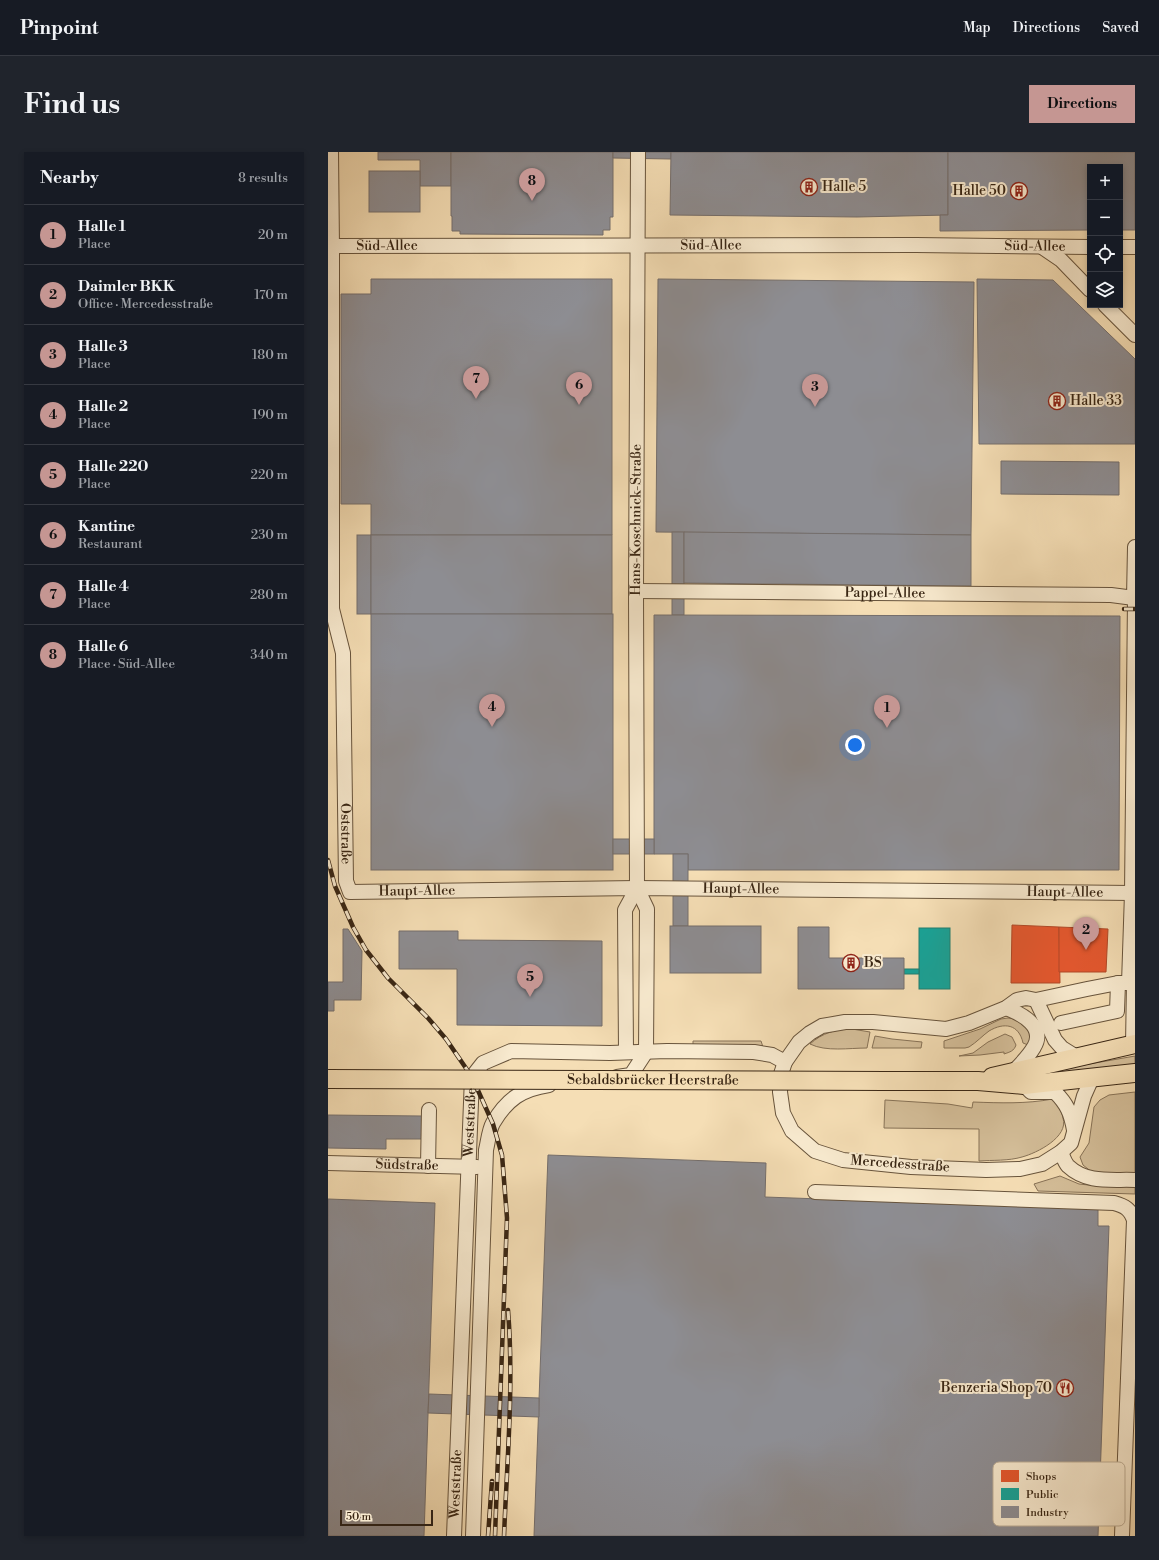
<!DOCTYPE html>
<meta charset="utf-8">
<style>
body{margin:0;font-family:"Libre Bodoni",serif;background:#20242c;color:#f1f3f6}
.controls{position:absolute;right:12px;top:12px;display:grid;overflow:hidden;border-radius:0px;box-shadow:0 2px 6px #0003}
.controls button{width:36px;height:36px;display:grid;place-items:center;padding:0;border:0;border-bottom:1px solid #363941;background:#171b24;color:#f1f3f6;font:20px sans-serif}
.scale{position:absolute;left:12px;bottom:10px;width:93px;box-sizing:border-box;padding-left:4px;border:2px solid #392614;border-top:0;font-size:11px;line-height:14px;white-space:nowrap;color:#392614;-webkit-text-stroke:3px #f8eacf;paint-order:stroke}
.you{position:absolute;left:527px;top:593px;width:14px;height:14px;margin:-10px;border:3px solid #fff;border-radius:50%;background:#1a73e8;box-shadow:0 0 0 6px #1a73e833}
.badge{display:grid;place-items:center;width:26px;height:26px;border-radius:50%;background:#c59692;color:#111;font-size:13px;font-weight:700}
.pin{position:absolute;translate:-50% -33px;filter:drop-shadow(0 1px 2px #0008)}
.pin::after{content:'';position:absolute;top:21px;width:14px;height:12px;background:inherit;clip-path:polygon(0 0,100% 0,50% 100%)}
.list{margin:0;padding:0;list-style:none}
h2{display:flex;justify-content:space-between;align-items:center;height:52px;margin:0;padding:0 16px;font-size:17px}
h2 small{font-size:13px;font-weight:400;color:#9ea1a6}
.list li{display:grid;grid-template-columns:26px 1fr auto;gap:12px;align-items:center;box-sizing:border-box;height:60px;padding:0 16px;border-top:1px solid #363941}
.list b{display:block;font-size:15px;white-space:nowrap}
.list p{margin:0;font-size:13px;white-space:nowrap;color:#9ea1a6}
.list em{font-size:13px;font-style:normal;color:#9ea1a6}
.icon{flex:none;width:22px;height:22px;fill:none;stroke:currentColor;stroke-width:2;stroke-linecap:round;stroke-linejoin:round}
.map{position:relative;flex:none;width:807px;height:1384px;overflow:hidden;border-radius:0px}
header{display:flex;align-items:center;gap:24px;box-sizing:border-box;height:56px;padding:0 20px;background:#171b24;border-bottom:1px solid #363941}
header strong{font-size:19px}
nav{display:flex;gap:22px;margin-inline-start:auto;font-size:14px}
.intro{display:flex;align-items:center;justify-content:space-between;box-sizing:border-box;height:96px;padding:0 24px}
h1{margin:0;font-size:28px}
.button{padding:10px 18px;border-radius:0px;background:#c59692;color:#111;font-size:14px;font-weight:700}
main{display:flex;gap:24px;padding:0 24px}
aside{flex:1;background:#171b24;border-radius:0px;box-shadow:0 2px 6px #0003}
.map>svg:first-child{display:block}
.green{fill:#d5bf9a;stroke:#877257}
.shops{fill:#e4572e;stroke:#b14826}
.public{fill:#17a398;stroke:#217e70}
.industry{fill:#8d8d92;stroke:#746e6c}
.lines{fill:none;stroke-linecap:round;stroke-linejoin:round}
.minor-casing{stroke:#68543c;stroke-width:16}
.major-casing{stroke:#392614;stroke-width:20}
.minor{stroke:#f8eacf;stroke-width:14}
.major{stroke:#f5deb5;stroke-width:18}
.rail-casing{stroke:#392614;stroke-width:4.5}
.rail{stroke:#f8eacf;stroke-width:3;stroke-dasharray:9;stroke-linecap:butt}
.major-bridge-casing{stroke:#392614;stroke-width:20;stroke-linecap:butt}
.major-bridge{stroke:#f5deb5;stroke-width:18}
.labels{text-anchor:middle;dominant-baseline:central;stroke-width:4;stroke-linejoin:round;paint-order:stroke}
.poi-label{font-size:14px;fill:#392614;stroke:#f8eacf;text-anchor:start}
.street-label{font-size:14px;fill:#392614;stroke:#f8eacf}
.key{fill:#f8eacf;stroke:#bfaf97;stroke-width:1}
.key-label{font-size:11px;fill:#392614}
</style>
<header>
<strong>Pinpoint</strong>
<nav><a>Map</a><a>Directions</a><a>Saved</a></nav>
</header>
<div class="intro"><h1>Find us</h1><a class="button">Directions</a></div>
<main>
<aside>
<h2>Nearby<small>8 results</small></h2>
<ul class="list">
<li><span class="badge">1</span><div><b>Halle 1</b><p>Place</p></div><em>20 m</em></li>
<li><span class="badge">2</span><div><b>Daimler BKK</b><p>Office · Mercedesstraße</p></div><em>170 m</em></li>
<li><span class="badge">3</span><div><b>Halle 3</b><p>Place</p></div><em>180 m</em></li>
<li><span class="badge">4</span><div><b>Halle 2</b><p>Place</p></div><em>190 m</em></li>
<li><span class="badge">5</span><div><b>Halle 220</b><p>Place</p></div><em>220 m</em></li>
<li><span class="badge">6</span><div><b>Kantine</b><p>Restaurant</p></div><em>230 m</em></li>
<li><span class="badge">7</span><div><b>Halle 4</b><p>Place</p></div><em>280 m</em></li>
<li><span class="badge">8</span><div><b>Halle 6</b><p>Place · Süd-Allee</p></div><em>340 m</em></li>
</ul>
</aside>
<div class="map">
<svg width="807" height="1384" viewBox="0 0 807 1384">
<rect width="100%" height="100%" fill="#f5deb5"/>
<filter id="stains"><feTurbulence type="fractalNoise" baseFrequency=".005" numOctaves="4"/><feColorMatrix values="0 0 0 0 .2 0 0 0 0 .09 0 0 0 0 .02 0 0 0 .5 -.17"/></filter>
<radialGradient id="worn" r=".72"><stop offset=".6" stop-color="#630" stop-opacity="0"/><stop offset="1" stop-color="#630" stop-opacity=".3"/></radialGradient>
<g class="green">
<path d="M680,866c13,1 16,6 23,16l-3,11 -5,-2c-4,-19 -19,-21 -34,-12 -7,5 -12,11 -20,16l-4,1h-21v-7l36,-12 21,-10z"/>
<path d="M524,877l18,3 -3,16c-18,0 -41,4 -57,-4 12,-11 26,-15 42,-15z"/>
<path d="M677,882l7,3 4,8c-2,6 -6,7 -12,9v-2l-24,3 -21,1 14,-3 15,-11z"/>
<path d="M547,884l17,3 30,3 -1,6h-49z"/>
<path d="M365,889h68l2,6 -70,-1z"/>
<path d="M807,904v10l-90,9v-2l10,-3z"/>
<path d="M807,940v83l-42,-2 -10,-8 -3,-8 9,-14 5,-36 6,-7 9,-5z"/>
<path d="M725,947c4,6 9,12 10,19 6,19 -26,35 -41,39 -13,4 -30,3 -43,4v-32l-95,-1 1,-28 63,4 24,4 1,-6c27,1 53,2 80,-3z"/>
<path d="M732,1024l19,8 19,2 37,1v7l-97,-3 -4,-7z"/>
</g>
<g class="shops">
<path d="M684,773l47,2 1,56h-49z"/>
<path d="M731,775l49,2 -2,43h-47z"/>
</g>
<g class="public">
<rect x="591" y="776" width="31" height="61"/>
<rect x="576" y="817" width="15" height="5"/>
</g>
<g class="industry">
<path d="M50,0h73v34h-31v-26h-42z"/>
<path d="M123,0h162v65h-3v13h-7v5l-143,-1v-3h-8v-15h-1z"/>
<path d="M285,0h58v7l-58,-1z"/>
<path d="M343,0h277v63l-91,2 -187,-2z"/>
<path d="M620,0h187v78h-15v-63h-30v63l-150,1v-16h8z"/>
<rect x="41" y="19" width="51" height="41"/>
<path d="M43,127h241v256h-241v-31h-30v-210h30z"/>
<path d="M330,127l316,3 -3,253 -315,-3z"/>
<path d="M649,127l76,1 82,79v85h-156z"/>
<path d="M673,309l118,1v33l-118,-1z"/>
<rect x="344" y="380" width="12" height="83"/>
<path d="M356,380l287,3v51l-287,-3z"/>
<rect x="29" y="383" width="14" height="79"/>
<rect x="43" y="383" width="241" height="79"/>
<rect x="43" y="462" width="242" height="256"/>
<path d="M326,463l466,1 -1,254h-431v-16h-34z"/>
<rect x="285" y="687" width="41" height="15"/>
<rect x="345" y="702" width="15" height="72"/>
<rect x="342" y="774" width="91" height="47"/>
<path d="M470,775h31v31h75v31h-106z"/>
<path d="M15,777h5l14,22 -1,49h-27v11h-6v-29h15z"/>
<path d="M71,779h59v9l144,1v85l-145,-1v-56h-58z"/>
<path d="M0,963l94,1v23h-36v10l-58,-1z"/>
<path d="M220,1003l218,8 -1,34 333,12v17h11l-11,310h-564z"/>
<path d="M0,1047l107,4 -11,333h-96z"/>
<path d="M101,1242l110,4v19l-111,-4z"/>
</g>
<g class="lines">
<g class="minor-casing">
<g id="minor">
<path id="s1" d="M3,0l1,95v362l11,44 3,228 4,11 287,-4 495,5"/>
<path id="s2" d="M0,94l588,-1 174,2"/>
<path d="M714,95l19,13 29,30"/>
<path d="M792,95h15"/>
<path d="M777,153l30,30"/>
<path id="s3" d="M308,439l475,4 23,3 1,-51"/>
<path d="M801,831l3,-90 3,-295"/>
<path d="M708,848l19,40 7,8 16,10"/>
<path d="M678,856c16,6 40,19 28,39 -5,9 -13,17 -20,24"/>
<path d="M733,871l56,-12 1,-28"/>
<path d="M298,900l-1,-142 12,-22"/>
<path id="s4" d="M289,925l14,-2 15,-23 1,-143 -10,-21 -1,-297 2,-439"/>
<path d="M764,926l-8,18 -13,47 -10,9 -19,12 -22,5 -34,1 -75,-3 -68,-7 -28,-9 -23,-20 -9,-18 -3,-21 1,-18 4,-12 14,-20 11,-9 12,-7 23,-4h28l73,7 23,-6 37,-15 11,-8 9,-2 10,2 51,-11 31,-6h16l-1,62"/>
<path d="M699,936l4,4h24c12,12 16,21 19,38"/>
<path d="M733,1000c2,5 4,11 7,14 19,18 44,13 67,14"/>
<path id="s5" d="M0,1011l149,4"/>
<path d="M100,1014l1,-56"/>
<path d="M487,1040l299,11c11,3 16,6 20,17l-12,316"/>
<path id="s6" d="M126,1384l18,-459 11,-14 28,-12 99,2 57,-2 87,1 18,3 13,7"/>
<path d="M145,1384l13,-386c2,-8 3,-20 7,-27 14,-24 29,-34 56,-38"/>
</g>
</g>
<g class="major-casing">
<g id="major">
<path d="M664,925l143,-33"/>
<path d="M558,929h92l46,4 111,-12"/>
</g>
</g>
<use href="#minor" class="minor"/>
<use href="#major" class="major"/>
<g class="rail-casing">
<g id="rail">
<path d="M796,457h11"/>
<path d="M0,708l7,26 18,41 13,23 22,28 40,40 18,21 26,38 21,47 9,31 5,63 -12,318"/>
<path d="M160,1384l4,-55"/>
<path d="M176,1384c3,-75 10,-151 4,-226"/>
</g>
</g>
<use href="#rail" class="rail"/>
<g class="major-bridge-casing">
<g id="major-bridge">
<path id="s7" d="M0,927l558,2"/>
</g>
</g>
<use href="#major-bridge" class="major-bridge"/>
</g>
<defs>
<g id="building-ring" transform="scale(0.9)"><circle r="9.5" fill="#f8eacf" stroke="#8f2418" stroke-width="1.5"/><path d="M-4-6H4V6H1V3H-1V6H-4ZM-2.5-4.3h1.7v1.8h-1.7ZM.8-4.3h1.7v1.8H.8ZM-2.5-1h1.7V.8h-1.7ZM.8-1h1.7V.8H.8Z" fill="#8f2418"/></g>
<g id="restaurant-ring" transform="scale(0.9)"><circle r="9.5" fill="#f8eacf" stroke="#8f2418" stroke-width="1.5"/><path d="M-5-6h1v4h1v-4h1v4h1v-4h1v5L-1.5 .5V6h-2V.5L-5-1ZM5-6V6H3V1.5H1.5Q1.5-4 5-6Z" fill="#8f2418"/></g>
</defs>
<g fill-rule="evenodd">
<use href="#building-ring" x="481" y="35"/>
<use href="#building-ring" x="691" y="39"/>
<use href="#building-ring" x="729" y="249"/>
<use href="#building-ring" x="523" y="811"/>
<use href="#restaurant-ring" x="737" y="1236"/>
</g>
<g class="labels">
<g class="poi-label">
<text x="494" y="35">Halle 5</text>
<text x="678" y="39" text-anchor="end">Halle 50</text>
<text x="742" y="249">Halle 33</text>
<text x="536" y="811">BS</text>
<text x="724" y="1236" text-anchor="end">Benzeria Shop 70</text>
</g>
<g class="street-label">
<text stroke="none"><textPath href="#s2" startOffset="383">Süd-Allee</textPath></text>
<text stroke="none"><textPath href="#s2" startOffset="707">Süd-Allee</textPath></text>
<text stroke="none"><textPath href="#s2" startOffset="59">Süd-Allee</textPath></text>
<text stroke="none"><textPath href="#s4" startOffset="576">Hans-Koschnick-Straße</textPath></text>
<text stroke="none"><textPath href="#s3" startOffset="249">Pappel-Allee</textPath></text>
<text stroke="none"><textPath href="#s1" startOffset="683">Oststraße</textPath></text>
<text stroke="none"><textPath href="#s1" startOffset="1133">Haupt-Allee</textPath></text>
<text stroke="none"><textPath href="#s1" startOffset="809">Haupt-Allee</textPath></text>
<text stroke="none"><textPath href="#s1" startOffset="1457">Haupt-Allee</textPath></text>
<text stroke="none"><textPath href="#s7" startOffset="325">Sebaldsbrücker Heerstraße</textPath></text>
<text stroke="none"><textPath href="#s6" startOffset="414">Weststraße</textPath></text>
<text transform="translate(572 1012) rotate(4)">Mercedesstraße</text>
<text stroke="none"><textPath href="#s5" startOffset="79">Südstraße</textPath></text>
<text stroke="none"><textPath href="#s6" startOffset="52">Weststraße</textPath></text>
</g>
</g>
<rect x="665" y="1310" width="132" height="64" rx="6" class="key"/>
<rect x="673" y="1318" width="18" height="12" fill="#e4572e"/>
<rect x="673" y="1336" width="18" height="12" fill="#17a398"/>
<rect x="673" y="1354" width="18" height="12" fill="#8d8d92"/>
<g class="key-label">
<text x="698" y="1328">Shops</text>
<text x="698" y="1346">Public</text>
<text x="698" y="1364">Industry</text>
</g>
<rect width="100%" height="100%" filter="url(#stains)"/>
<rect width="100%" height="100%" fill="url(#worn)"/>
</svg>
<div class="controls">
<button>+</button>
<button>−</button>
<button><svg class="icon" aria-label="locate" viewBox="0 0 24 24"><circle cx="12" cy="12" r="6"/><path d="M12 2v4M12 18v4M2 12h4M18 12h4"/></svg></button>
<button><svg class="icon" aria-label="layers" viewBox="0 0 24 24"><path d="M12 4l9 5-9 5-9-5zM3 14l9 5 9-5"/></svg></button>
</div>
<div class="scale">50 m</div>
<div class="you"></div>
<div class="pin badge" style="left:559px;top:576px">1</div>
<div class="pin badge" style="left:758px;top:798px">2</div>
<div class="pin badge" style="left:487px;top:255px">3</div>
<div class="pin badge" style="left:164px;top:575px">4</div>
<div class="pin badge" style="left:202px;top:845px">5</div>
<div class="pin badge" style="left:251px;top:253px">6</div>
<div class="pin badge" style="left:148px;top:247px">7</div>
<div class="pin badge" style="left:204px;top:49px">8</div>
</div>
</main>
